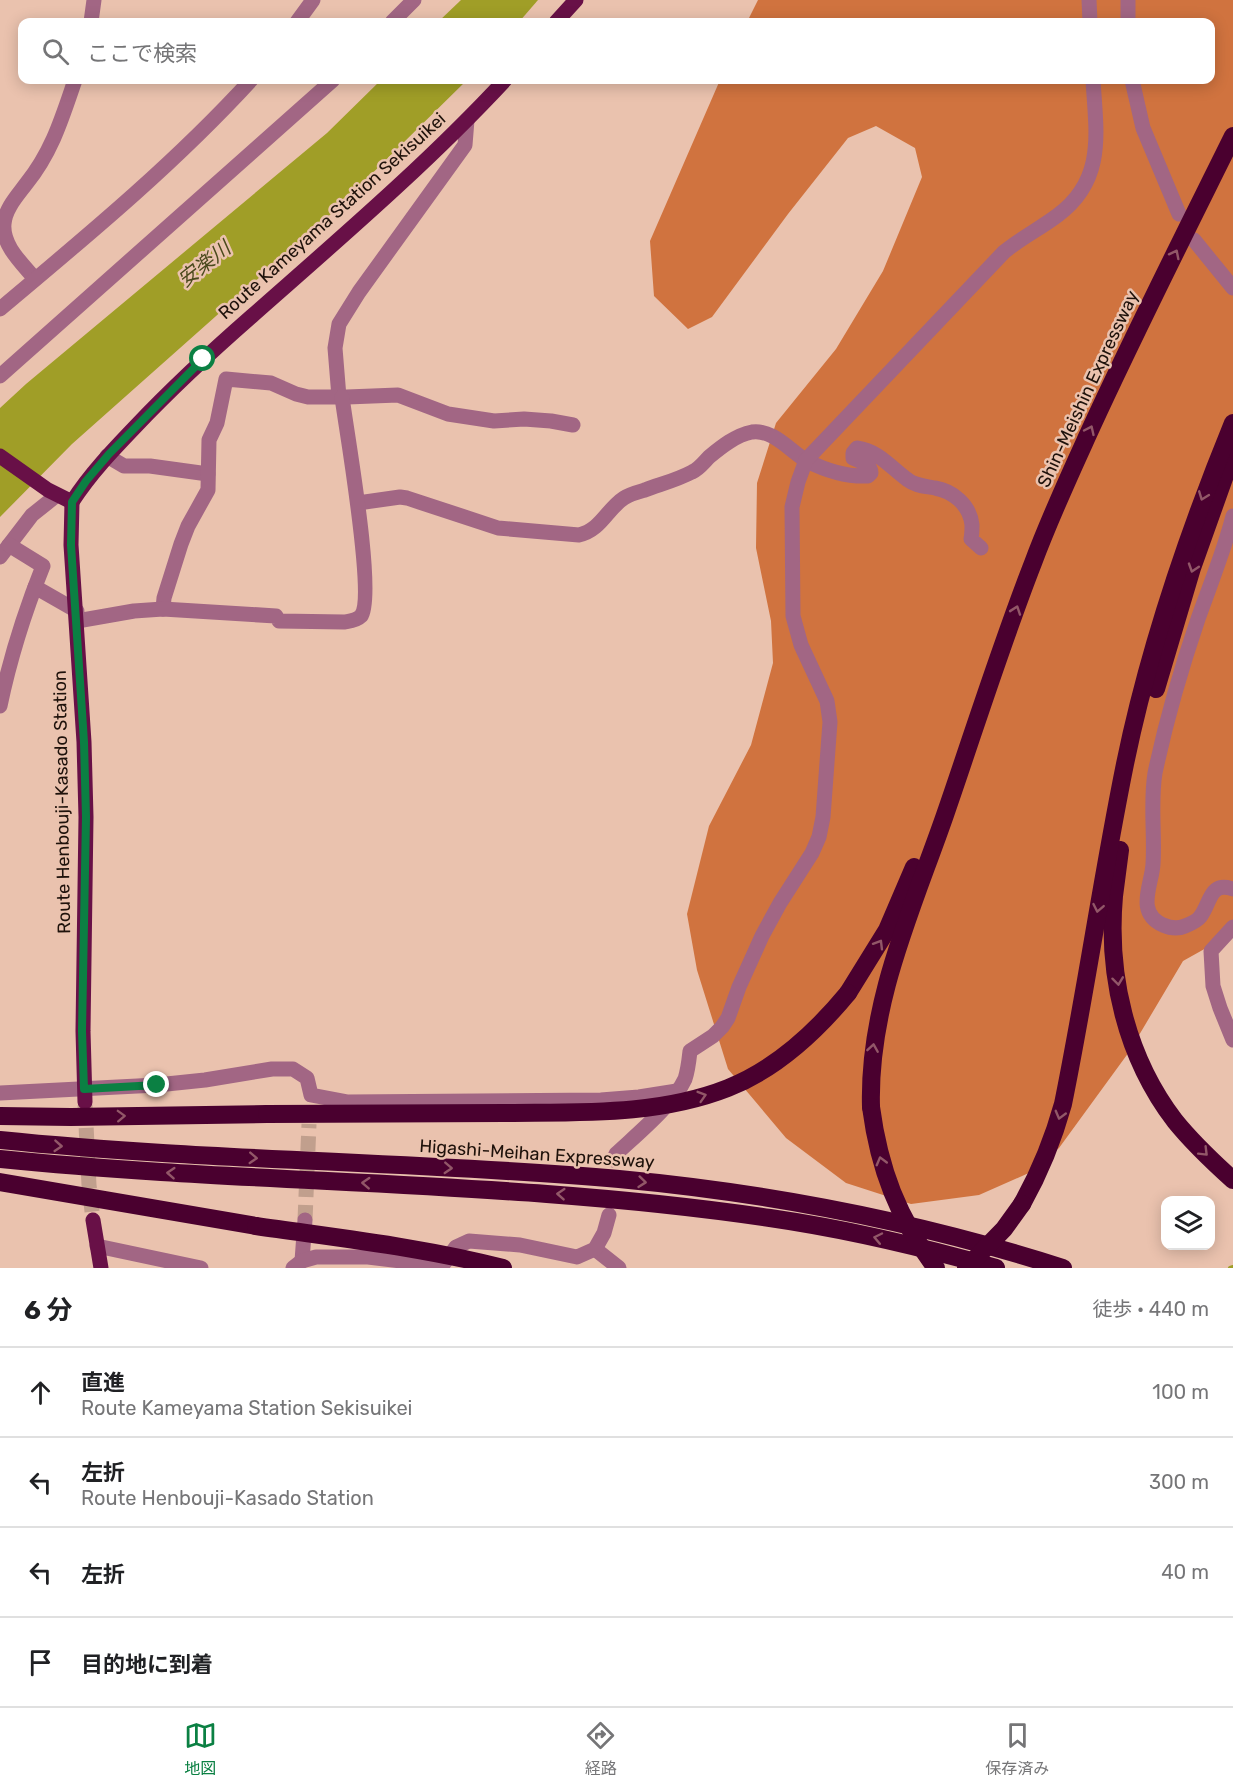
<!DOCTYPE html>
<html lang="ja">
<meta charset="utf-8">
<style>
body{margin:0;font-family:Rubik,"Noto Sans JP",sans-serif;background:#f2f2f2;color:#202124}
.controls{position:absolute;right:18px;bottom:18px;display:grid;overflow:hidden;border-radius:12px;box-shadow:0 3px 15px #0003}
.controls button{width:54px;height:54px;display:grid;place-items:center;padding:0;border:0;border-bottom:2px solid #e0e0e0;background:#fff;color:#202124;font:30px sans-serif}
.stop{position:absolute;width:18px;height:18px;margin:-14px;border:4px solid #0b8043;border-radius:50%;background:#fff}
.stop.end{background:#0b8043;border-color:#fff;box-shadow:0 2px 6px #0008}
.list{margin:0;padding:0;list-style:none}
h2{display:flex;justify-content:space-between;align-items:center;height:78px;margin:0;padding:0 24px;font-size:26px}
h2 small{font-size:20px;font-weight:400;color:#757577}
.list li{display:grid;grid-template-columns:39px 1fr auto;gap:18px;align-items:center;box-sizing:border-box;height:90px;padding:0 24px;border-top:2px solid #e0e0e0}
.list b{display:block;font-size:22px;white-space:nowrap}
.list p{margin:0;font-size:20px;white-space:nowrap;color:#757577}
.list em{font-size:20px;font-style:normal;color:#757577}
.icon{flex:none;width:33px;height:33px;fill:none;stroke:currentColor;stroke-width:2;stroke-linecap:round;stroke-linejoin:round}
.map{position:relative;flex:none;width:1233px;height:1268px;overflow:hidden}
.search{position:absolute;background:#fff;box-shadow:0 3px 15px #0003;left:18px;right:18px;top:18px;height:66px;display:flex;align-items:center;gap:15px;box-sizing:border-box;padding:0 21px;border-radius:12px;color:#757577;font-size:22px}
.sheet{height:438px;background:#fff}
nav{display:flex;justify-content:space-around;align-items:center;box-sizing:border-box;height:84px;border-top:2px solid #e0e0e0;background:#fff;font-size:16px;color:#757577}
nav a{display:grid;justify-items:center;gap:3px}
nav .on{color:#0b8043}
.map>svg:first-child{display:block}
.forest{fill:#d0733f}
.water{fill:#a09e27}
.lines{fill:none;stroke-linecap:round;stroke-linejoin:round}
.stream{stroke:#a09e27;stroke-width:4}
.minor-tunnel{stroke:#c19f8d;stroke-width:15;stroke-dasharray:15 8;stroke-linecap:butt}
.major-tunnel{stroke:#c19f8d;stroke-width:15;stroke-dasharray:15 8;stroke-linecap:butt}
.minor{stroke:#a26684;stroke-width:15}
.major{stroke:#681047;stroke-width:15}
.highway{stroke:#4a002f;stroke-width:18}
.highway-bridge{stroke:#4a002f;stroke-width:18}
.oneway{stroke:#925768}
.route{stroke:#0b8043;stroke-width:8}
.labels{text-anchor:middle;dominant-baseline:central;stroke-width:5;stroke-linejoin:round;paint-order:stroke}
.street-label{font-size:18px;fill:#1f120b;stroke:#eac2ae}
.water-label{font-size:20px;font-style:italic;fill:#4a491c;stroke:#eac2ae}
</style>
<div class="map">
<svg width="1233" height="1268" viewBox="0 0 1233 1268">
<rect width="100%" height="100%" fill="#eac2ae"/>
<path class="forest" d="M758,0h475v933l-50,28 -54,91 -70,96 -28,24 -52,23 -68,9 -65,-21 -60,-45 -58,-69 -31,-99 -10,-56 22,-88 42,-81 22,-82 -2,-42 -15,-73 1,-65 19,-60 60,-74 47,-78 39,-94 -7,-29 -39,-22 -28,12 -60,76 -76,103 -24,12 -34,-33 -4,-55 70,-161h490v-58h-463z"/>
<g class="water">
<path d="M461,0h77l-19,22h-81z"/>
<path d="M381,80h86l-135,133 -260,231 -72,73v-109l26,-24 301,-251z"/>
</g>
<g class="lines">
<path class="stream" d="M1230,1268l3,-1"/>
<path class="minor-tunnel" d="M305,1220l4,-96"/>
<path class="major-tunnel" d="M85,1105l4,80 4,35"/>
<g class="minor">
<path d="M1089,0l1,22"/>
<path d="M1128,0v22"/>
<path d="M91,22l3,-22"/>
<path d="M297,22l16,-22"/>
<path d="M392,22l22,-22"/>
<path d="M1132,80l11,48 36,86"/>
<path d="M1194,240l39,48"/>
<path d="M35,279c-12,-15 -33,-33 -31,-55 1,-15 13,-28 22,-40 26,-32 36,-66 49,-104"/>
<path d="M0,309c87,-73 174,-145 251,-229"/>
<path d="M0,376l333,-296"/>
<path d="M339,397l-4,-49 4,-24 20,-32 106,-147 2,-25"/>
<path d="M107,456l17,10h26l58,8"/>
<path d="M358,503l42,-6 7,1 91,30 81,7c22,-5 28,-26 45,-37 6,-4 14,-6 21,-8 16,-6 32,-10 47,-18 7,-3 12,-10 17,-15 12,-10 27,-22 43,-25 21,-3 38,19 55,29 18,9 41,16 61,15l3,-3c0,-9 -11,-12 -18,-15v-5l4,-5c22,3 34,20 51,32 8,6 17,6 27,8 18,3 35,17 37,37 0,4 0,9 -1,14l10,9"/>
<path d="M1233,516c-9,35 -23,69 -35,103 -17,50 -32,102 -43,154 -5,30 0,61 -2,91 -1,21 -18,48 10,61 7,3 15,4 22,1 5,-2 12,-5 15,-9 11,-14 9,-36 33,-28"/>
<path d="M0,557l32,-42 25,-20"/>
<path d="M35,587l42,24"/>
<path d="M163,609l1,-11 17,-54 7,-18 20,-36 1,-50 8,-17 9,-44 45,4 25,11 12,3h39l51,-2 50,19 46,7 30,-2 27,2 22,4"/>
<path d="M77,621l57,-10 29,-2 113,7 3,5 65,1c6,-1 12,-1 17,-6 15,-19 -15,-187 -19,-219"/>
<path d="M0,706c10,-48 25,-95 43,-140l-34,-21"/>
<path d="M1233,927l-22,24 2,35 7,22 13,32"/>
<path d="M0,1093l157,-8 48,-5 67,-11h21l14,9 4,17 37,7 253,-2 38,-3 38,-6"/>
<path d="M613,1160l3,-6c20,-19 57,-49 69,-75 3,-9 4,-19 5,-28l23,-15 9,-9 6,-9 11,-31 23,-51 18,-33 32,-50 7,-16 4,-20 7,-95 -3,-21 -26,-56 -8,-29 -1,-109 6,-25 8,-22 198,-208c17,-14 37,-24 54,-37 48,-36 38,-83 35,-135"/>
<path d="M97,1246l104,22"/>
<path d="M595,1249l24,19"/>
<path d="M302,1261l3,-41"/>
<path d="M293,1268l9,-7 14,-4h52l74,9 14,-19 13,-6 51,4 57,12 18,-8 9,-16 5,-18"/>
</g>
<g class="major">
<path d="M556,22l20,-22"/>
<path d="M0,456l48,34 24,12c18,-28 41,-52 64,-76 37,-39 76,-75 116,-110 86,-76 175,-152 253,-236"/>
<path d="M72,502l-1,43 13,197 2,75 -3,214 2,71"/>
<path d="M93,1220l8,48"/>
</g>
<g class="highway">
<path d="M1156,689l36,-121 41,-115"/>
<path d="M1120,850c-2,15 -4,30 -6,46 -7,79 12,161 61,225 17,21 38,41 58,59"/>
<path d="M848,993l39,-63 27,-63"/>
<path d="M871,1107c-3,-103 41,-197 74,-292 29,-84 56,-170 88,-252 17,-46 38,-91 58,-135 45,-98 94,-195 142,-292"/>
<path d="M0,1116l71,1 196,-3"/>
<path d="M0,1140c206,21 413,21 619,39 151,14 300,43 444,89"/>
<path d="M0,1159c256,26 515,21 770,59 76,11 152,29 226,50"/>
<path d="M0,1182l256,44"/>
<path d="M1022,1204c18,-32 31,-64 41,-100 23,-113 39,-227 62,-340 24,-117 63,-231 108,-341"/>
</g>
<g class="highway-bridge">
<path d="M871,1107c8,61 27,112 65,161"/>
<path d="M267,1114c79,-1 158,-1 237,-1 75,-1 153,3 224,-25 48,-19 87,-55 120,-95"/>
<path d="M256,1226c82,12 166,21 247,42"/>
<path d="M966,1268l38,-39 18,-25"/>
</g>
</g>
<defs><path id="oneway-chevron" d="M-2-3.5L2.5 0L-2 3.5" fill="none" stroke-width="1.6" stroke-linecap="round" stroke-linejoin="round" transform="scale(1.5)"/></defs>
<g class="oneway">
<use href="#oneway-chevron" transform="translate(1175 254) rotate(-63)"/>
<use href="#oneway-chevron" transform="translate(1090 430) rotate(-65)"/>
<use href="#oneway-chevron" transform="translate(1203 496) rotate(111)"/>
<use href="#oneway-chevron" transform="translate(1193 568) rotate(108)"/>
<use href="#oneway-chevron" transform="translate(1016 610) rotate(-71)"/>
<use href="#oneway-chevron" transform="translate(1098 908) rotate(101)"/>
<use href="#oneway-chevron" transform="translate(879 944) rotate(-59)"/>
<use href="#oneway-chevron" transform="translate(1118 981) rotate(83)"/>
<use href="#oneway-chevron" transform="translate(873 1048) rotate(-81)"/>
<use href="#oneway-chevron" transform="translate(702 1096) rotate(-17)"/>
<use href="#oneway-chevron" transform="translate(1060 1115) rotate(105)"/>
<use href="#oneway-chevron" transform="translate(121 1116) rotate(-2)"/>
<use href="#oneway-chevron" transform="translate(58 1146) rotate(4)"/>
<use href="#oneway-chevron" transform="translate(1204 1152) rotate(45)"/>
<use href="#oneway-chevron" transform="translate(253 1158) rotate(3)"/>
<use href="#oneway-chevron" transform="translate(881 1161) rotate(-105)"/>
<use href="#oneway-chevron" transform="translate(448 1168) rotate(3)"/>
<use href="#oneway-chevron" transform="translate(171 1173) rotate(-176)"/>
<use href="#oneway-chevron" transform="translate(642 1182) rotate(6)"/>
<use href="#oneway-chevron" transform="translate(366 1183) rotate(-177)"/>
<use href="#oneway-chevron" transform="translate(561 1194) rotate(-176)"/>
<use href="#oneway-chevron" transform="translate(878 1238) rotate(-168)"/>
</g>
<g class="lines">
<path class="route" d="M157,1085l-73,4 -2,-58 4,-214 -2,-75 -13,-197 1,-43 14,-21 23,-27 94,-95"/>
</g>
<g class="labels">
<g class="street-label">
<text transform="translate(332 216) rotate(-42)">Route Kameyama Station Sekisuikei</text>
<text transform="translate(1088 389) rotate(-65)">Shin-Meishin Expressway</text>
<text transform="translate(62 802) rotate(-91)">Route Henbouji-Kasado Station</text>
<text transform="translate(537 1154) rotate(4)">Higashi-Meihan Expressway</text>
</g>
<g class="water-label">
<text transform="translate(204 264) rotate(-38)">安楽川</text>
</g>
</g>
</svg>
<div class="controls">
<button><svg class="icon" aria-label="layers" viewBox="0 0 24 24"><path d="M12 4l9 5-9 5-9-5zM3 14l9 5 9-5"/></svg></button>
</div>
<div class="stop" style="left:203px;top:359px"></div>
<div class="stop end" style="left:157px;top:1085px"></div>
<div class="search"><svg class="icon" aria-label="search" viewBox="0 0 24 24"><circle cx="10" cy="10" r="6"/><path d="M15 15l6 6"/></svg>ここで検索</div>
</div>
<section class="sheet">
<h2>6 分<small>徒歩 · 440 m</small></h2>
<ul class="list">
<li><svg class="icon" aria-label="ahead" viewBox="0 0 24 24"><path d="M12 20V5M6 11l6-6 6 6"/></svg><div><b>直進</b><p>Route Kameyama Station Sekisuikei</p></div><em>100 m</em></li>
<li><svg class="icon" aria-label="left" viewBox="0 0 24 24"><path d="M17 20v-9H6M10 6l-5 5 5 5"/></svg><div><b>左折</b><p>Route Henbouji-Kasado Station</p></div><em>300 m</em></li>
<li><svg class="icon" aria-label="left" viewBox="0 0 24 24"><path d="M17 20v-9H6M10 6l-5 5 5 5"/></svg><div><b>左折</b></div><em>40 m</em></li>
<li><svg class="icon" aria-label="arrive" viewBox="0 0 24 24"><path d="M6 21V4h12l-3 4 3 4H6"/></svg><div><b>目的地に到着</b></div></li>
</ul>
</section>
<nav>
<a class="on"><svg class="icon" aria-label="map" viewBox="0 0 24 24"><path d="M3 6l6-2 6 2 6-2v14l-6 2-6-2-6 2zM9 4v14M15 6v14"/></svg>地図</a>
<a><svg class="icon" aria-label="directions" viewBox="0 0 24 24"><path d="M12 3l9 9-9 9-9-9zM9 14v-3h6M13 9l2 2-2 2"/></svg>経路</a>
<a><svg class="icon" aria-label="saved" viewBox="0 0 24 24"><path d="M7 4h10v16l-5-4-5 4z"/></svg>保存済み</a>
</nav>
